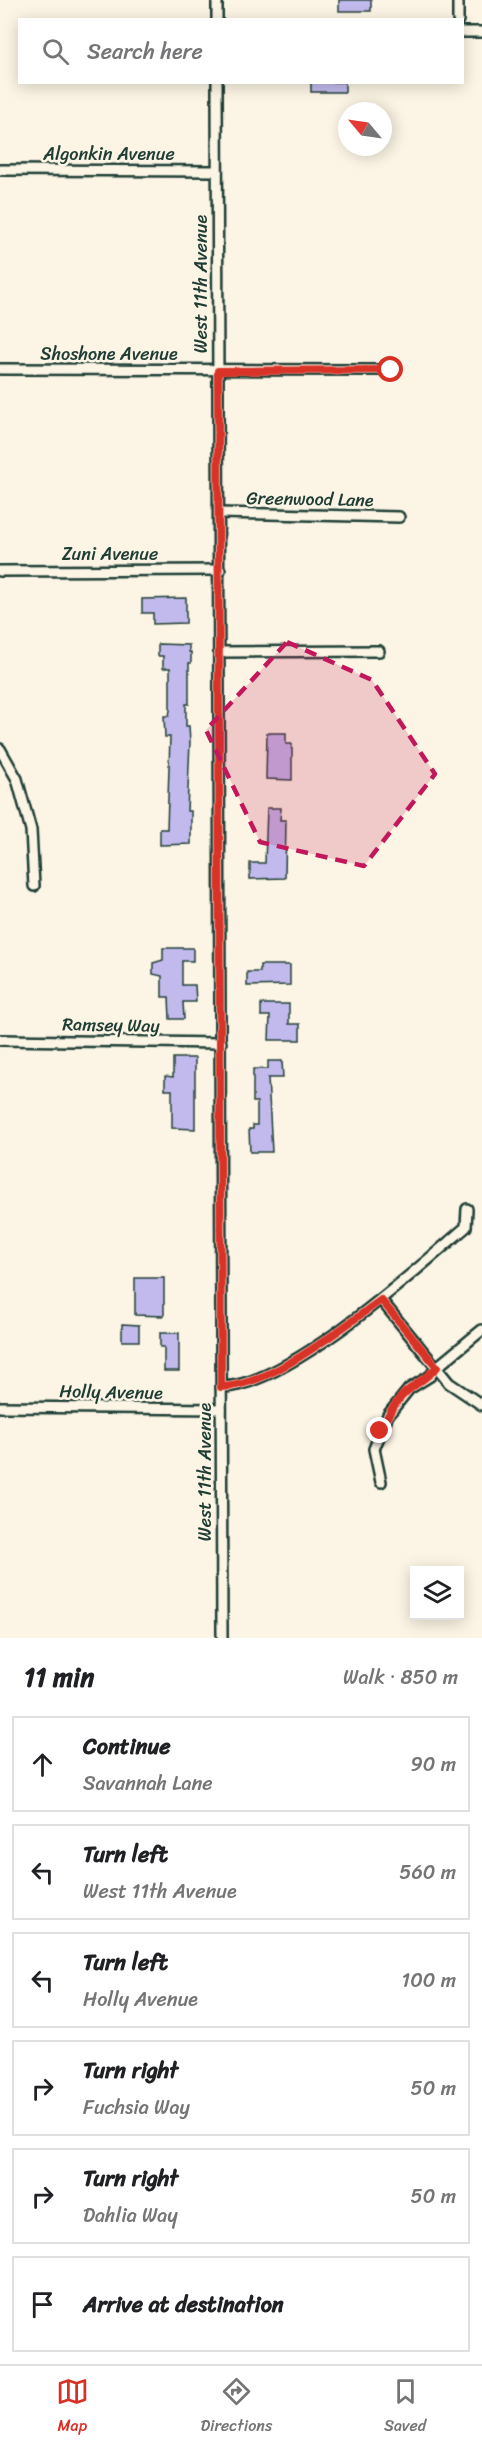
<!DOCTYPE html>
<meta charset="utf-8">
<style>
body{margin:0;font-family:Sriracha,sans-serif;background:#f6f6f6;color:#202124}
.controls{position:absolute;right:18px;bottom:18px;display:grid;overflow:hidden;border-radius:0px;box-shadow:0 3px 15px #0003}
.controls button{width:54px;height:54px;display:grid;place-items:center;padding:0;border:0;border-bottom:2px solid #e0e0e0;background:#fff;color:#202124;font:30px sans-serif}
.compass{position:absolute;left:338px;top:102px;width:54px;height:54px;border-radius:50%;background:#fff;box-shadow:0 3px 15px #0003;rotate:299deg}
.stop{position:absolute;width:18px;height:18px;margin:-14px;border:4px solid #d93025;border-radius:50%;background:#fff}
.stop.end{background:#d93025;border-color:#fff;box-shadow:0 2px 6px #0008}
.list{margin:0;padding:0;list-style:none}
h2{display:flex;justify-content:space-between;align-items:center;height:78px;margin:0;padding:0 24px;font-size:26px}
h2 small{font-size:20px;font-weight:400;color:#757577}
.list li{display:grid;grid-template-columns:39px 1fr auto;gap:18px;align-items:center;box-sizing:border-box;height:96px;margin:0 12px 12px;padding:0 12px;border:2px solid #e0e0e0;border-radius:0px}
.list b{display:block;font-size:22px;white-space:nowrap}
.list p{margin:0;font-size:20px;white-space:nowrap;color:#757577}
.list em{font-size:20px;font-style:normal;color:#757577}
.icon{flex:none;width:33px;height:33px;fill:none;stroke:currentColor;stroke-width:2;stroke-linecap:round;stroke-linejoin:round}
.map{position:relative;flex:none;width:482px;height:1638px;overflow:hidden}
.search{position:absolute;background:#fff;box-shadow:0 3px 15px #0003;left:18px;right:18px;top:18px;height:66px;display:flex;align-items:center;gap:15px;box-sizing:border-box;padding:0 21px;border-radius:0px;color:#757577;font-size:22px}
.sheet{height:726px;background:#fff}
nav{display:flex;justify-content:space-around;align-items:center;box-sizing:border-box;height:84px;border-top:2px solid #e0e0e0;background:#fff;font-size:16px;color:#757577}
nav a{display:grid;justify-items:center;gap:3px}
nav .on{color:#d93025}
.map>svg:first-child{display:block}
.building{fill:#c2baec;stroke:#1f3d34;stroke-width:1.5}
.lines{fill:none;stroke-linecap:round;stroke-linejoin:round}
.minor-casing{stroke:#1f3d34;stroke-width:14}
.minor{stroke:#fcf5e5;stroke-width:9}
.route{stroke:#d93025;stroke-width:8}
.marked{fill:#c2185b;fill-opacity:0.2;stroke:#c2185b;stroke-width:4.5;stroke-dasharray:12 8;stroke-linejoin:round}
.labels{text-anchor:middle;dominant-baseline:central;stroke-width:5;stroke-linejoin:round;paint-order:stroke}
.street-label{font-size:18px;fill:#1f3d34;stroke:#fcf5e5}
</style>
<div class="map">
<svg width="482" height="1638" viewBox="0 0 482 1638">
<rect width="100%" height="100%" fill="#fcf5e5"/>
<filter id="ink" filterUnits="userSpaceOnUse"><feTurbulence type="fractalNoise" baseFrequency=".0167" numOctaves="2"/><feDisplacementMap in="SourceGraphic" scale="12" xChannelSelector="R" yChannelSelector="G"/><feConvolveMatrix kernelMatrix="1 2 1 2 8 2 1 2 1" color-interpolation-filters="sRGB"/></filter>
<g filter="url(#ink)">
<g class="building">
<rect x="339" y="0" width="32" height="11"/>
<rect x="311" y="82" width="34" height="10"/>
<path d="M186,598v25l-33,1v-11h-11v-14z"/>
<path d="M158,644l31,1v7h2v11h-2v41h-3v22h3l1,16 -3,69h4v33l-31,1v-16h7l3,-92h-5l-1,-21h5l1,-6v-42h-7v-12h-5z"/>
<path d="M267,733h19v11h6v36l-26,-1z"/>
<path d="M267,808h14l-1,12h6l-1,58 -35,1v-16h15z"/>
<path d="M163,948h30v13h-11v24h13l1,17h-13l1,17h-14l-1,-22h-7v-21l-9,-2v-11l10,-3z"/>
<path d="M260,965h30v20l-43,1v-14h13z"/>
<path d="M261,1004h28v20h11v16h-31l1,-24h-9z"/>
<path d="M173,1058h22v71l-23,-1v-38h-7v-14l8,1z"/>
<path d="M268,1061h14l1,17h-15l4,74h-22l-1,-23h4v-4h4v-23h-4v-33h15z"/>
<path d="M135,1278h29v38l-29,-1z"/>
<path d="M122,1324l17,1v16h-17z"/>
<path d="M160,1333h19v38h-15v-24h-4z"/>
</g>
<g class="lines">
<g class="minor-casing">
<g id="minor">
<path d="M217,0v20"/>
<path d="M458,0v20"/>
<path d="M462,32h20"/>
<path d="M217,82l5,1556"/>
<path d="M0,170l217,1"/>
<path d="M0,369l391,1"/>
<path d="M219,513l180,4"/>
<path d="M0,571l220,-1"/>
<path d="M220,652l159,-1"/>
<path d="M0,749l17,30 14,51 3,56"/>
<path d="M0,1040l221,3"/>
<path d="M381,1300l68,83 33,22"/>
<path d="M221,1387c66,0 194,-116 245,-160l1,-18"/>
<path d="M0,1407l221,2"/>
<path d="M381,1482l-7,-33 14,-34 21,-26 21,-13 7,-9 45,-37"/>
</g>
</g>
<use href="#minor" class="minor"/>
</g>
</g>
<g class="lines" filter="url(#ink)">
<path class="route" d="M380,1431c8,-16 16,-32 31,-43 9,-7 18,-12 26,-21l-56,-67c-40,28 -111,87 -160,87l-3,-1016 173,-1"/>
</g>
<path class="marked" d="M287,642l85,38 63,94 -71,92 -104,-24 -54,-112z"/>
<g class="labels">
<g class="street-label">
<text x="109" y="154">Algonkin Avenue</text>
<text transform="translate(201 284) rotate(-90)">West 11th Avenue</text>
<text x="109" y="354">Shoshone Avenue</text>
<text transform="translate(310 499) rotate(1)">Greenwood Lane</text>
<text x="110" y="554">Zuni Avenue</text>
<text transform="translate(111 1025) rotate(1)">Ramsey Way</text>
<text transform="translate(111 1392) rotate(1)">Holly Avenue</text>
<text transform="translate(205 1472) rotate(-90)">West 11th Avenue</text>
</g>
</g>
</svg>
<div class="controls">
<button><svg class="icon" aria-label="layers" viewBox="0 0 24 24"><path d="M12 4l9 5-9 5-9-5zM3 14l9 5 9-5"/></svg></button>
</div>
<svg class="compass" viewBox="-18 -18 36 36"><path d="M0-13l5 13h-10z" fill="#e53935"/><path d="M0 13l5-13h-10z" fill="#757577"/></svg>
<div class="stop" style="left:391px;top:370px"></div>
<div class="stop end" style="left:380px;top:1431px"></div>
<div class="search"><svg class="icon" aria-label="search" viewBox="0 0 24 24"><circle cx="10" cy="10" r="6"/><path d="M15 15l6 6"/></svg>Search here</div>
</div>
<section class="sheet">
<h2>11 min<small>Walk · 850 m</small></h2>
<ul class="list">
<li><svg class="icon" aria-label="ahead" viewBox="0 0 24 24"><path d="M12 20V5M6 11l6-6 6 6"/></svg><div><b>Continue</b><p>Savannah Lane</p></div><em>90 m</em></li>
<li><svg class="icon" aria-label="left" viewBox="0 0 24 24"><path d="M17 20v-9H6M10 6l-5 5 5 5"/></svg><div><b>Turn left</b><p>West 11th Avenue</p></div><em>560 m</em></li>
<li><svg class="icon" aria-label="left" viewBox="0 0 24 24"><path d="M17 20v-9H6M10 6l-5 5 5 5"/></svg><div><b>Turn left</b><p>Holly Avenue</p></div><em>100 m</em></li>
<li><svg class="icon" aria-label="right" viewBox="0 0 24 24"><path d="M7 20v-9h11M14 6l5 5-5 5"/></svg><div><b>Turn right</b><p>Fuchsia Way</p></div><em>50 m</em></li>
<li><svg class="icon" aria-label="right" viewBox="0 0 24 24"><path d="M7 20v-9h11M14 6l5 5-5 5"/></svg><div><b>Turn right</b><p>Dahlia Way</p></div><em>50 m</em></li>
<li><svg class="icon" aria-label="arrive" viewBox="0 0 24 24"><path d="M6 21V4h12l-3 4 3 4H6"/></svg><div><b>Arrive at destination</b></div></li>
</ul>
</section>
<nav>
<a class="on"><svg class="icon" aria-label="map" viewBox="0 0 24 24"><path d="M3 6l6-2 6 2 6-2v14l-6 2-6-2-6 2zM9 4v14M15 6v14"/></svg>Map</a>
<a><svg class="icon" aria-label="directions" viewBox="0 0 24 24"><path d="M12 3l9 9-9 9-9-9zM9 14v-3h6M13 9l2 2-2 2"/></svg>Directions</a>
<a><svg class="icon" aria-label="saved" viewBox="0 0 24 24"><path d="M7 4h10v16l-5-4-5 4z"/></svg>Saved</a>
</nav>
